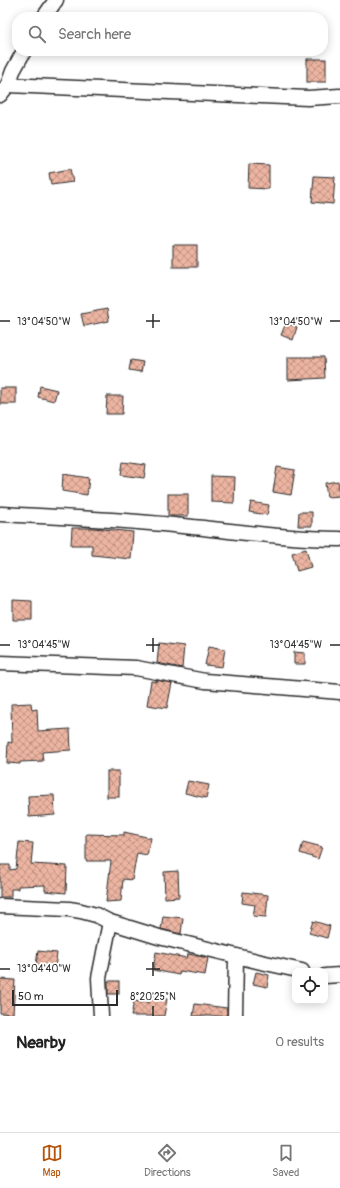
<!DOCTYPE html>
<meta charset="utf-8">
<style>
body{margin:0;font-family:Pangolin,sans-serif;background:#f2f2f2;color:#222}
.controls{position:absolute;right:12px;bottom:12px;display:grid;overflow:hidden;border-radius:8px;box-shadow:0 2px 10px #0003}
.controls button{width:36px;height:36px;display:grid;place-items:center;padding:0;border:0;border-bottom:1px solid #e0e0e0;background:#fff;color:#222;font:20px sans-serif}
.scale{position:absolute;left:12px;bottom:10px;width:106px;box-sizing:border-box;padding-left:4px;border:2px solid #2b2b2b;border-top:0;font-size:11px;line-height:14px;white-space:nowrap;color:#2b2b2b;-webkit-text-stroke:3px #fff;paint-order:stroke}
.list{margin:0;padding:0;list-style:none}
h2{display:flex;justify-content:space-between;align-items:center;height:52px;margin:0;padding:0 16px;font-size:17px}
h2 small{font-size:13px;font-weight:400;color:#767676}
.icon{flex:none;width:22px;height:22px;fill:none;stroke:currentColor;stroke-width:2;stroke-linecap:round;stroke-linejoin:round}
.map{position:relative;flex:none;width:340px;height:1016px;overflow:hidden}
.search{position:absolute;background:#fff;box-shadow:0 2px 10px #0003;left:12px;right:12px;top:12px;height:44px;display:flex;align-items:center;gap:10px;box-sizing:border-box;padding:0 14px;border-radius:16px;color:#767676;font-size:15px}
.sheet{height:116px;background:#fff}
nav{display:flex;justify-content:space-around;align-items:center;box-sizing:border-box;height:56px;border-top:1px solid #e0e0e0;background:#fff;font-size:11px;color:#767676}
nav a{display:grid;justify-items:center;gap:2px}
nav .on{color:#b45309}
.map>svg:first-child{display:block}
.building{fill:url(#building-cross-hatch);stroke:#2b2b2b}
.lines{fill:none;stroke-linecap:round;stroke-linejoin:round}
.minor-casing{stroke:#2b2b2b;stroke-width:17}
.minor{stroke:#fff;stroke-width:14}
.ticks{fill:none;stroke:#2b2b2b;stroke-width:1.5}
.ticks-label{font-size:10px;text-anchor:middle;fill:#2b2b2b;stroke:#fff;stroke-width:3.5;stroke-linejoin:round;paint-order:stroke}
</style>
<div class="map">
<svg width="340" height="1016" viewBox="0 0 340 1016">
<defs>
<pattern id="building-cross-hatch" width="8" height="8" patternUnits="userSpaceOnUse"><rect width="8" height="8" fill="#ecb4a1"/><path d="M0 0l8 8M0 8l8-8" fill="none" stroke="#bf9383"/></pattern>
</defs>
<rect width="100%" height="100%" fill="#fff"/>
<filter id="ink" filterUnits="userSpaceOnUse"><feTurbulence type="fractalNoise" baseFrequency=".025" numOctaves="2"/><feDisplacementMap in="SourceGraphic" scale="8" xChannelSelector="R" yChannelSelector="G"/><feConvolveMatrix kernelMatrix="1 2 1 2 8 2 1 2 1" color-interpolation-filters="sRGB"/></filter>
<g filter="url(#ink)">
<g class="building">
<rect x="307" y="59" width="19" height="23"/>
<path d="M249,164l20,1v24l-21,-1z"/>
<path d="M70,169l3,13 -22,3 -2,-12z"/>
<path d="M314,176l21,1 -2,27 -21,-2z"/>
<rect x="173" y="245" width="24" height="22"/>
<path d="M107,309l2,12 -25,5 -3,-12z"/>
<path d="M286,323l11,4 -4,13 -12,-5z"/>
<path d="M288,357h36l1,21 -37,2z"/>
<path d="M131,360l12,2 -2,10 -12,-2z"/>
<path d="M40,386l17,4 -3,11 -16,-4z"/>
<rect x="0" y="388" width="16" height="16"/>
<path d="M107,396h16l-1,18h-16z"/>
<path d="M123,462l23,3 -2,13 -23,-3z"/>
<path d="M277,467l18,3 -4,25 -18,-3z"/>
<path d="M63,474l26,4 -2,17 -25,-4z"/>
<path d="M211,476l24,1 -1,26 -23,-1z"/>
<path d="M338,481l2,15 -13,1 -2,-14z"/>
<rect x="168" y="494" width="20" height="22"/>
<path d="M251,502l18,3 -2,10 -18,-3z"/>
<path d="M299,512h13v14h-14z"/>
<path d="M72,528h22l39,4 -2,27 -39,-4v-10h-21z"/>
<path d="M306,549l5,18 -14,4 -5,-18z"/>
<path d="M13,600l19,1v19h-19z"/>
<path d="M159,643l25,3 -2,22 -25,-5z"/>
<path d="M209,646l16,3 -3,18 -17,-2z"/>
<path d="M294,652l11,1v11h-11z"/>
<path d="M156,680l16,3 -5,25 -20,-3 4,-24 5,1z"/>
<path d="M31,703l1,7 5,-1 1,22 32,-2 1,21 -29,2 1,9 -23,1v2l-13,-1 1,-21 4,1 -1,-39z"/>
<rect x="107" y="771" width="12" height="26"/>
<path d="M188,781l21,4 -3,13 -21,-5z"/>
<path d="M54,795l1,20 -26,2 -1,-21z"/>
<path d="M124,832l27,6 -4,17 -10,-2 -5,27 -9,-1 -2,22 -15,1 5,-41h-25v-27l38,1z"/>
<path d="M19,842l14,1 -2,21 36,2 -1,27 -21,-2v-6l-27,1v3h-7v8h-11v-32h10v5l6,-1z"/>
<path d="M303,842l19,5 -4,12 -18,-6z"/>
<path d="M178,871l1,26 -14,1 -1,-26z"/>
<path d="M243,892l25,3 -2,22 -13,-1 2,-11 -13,-2z"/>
<path d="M163,916l20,2 -2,16 -20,-5z"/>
<path d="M313,921l17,5 -3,12 -18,-5z"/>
<path d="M38,951l19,2 -2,15 -19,-3z"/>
<path d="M156,952l31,6 1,-4 20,4 -3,17 -25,-4 -1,4 -26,-5z"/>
<path d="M256,972l13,3 -2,12 -14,-3z"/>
<path d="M0,979l15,1 -2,34 -13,-1z"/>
<rect x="108" y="981" width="11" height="13"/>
<path d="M150,996l17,3 -3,17h-33l3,-15 14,2z"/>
<path d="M195,1004l32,4v8h-34z"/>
</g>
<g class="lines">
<g class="minor-casing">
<g id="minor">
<path d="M44,17l12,-17"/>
<path d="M8,85l300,13 32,-2"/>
<path d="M0,95l8,-10 5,-14 11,-20"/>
<path d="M0,514c58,3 116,5 173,11 56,5 111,14 167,14"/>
<path d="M0,663l136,5 69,13 135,11"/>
<path d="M0,906l69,3 12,2 15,4 14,7 49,15 102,25 41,9"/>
<path d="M325,976l15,-1"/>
<path d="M101,1016l-2,-38 11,-56"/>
<path d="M235,1016l1,-60"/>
</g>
</g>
<use href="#minor" class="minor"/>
</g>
</g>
<path class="ticks" d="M153,314v14M0,321h10M146,321h14M330,321h10M153,638v14M0,645h10M146,645h14M330,645h10M153,962v14M0,969h10M146,969h14M153,1006v10"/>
<g class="ticks-label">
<text x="296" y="325">13°04'50"W</text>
<text x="44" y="325">13°04'50"W</text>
<text x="296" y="648">13°04'45"W</text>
<text x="44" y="648">13°04'45"W</text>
<text x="44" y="972">13°04'40"W</text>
<text x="153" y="1000">8°20'25"N</text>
</g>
</svg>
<div class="controls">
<button><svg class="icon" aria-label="locate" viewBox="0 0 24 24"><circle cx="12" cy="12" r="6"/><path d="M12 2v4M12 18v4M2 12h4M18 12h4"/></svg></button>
</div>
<div class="scale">50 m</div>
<div class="search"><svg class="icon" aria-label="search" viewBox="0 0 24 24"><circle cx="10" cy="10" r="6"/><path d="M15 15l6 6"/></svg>Search here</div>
</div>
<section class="sheet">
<h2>Nearby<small>0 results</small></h2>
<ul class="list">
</ul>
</section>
<nav>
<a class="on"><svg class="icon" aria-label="map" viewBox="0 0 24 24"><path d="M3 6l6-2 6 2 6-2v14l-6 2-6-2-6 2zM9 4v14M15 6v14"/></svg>Map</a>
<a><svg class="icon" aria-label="directions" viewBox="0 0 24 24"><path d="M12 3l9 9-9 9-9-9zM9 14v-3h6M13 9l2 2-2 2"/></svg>Directions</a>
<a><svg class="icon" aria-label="saved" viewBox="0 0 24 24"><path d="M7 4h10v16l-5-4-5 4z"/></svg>Saved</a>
</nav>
